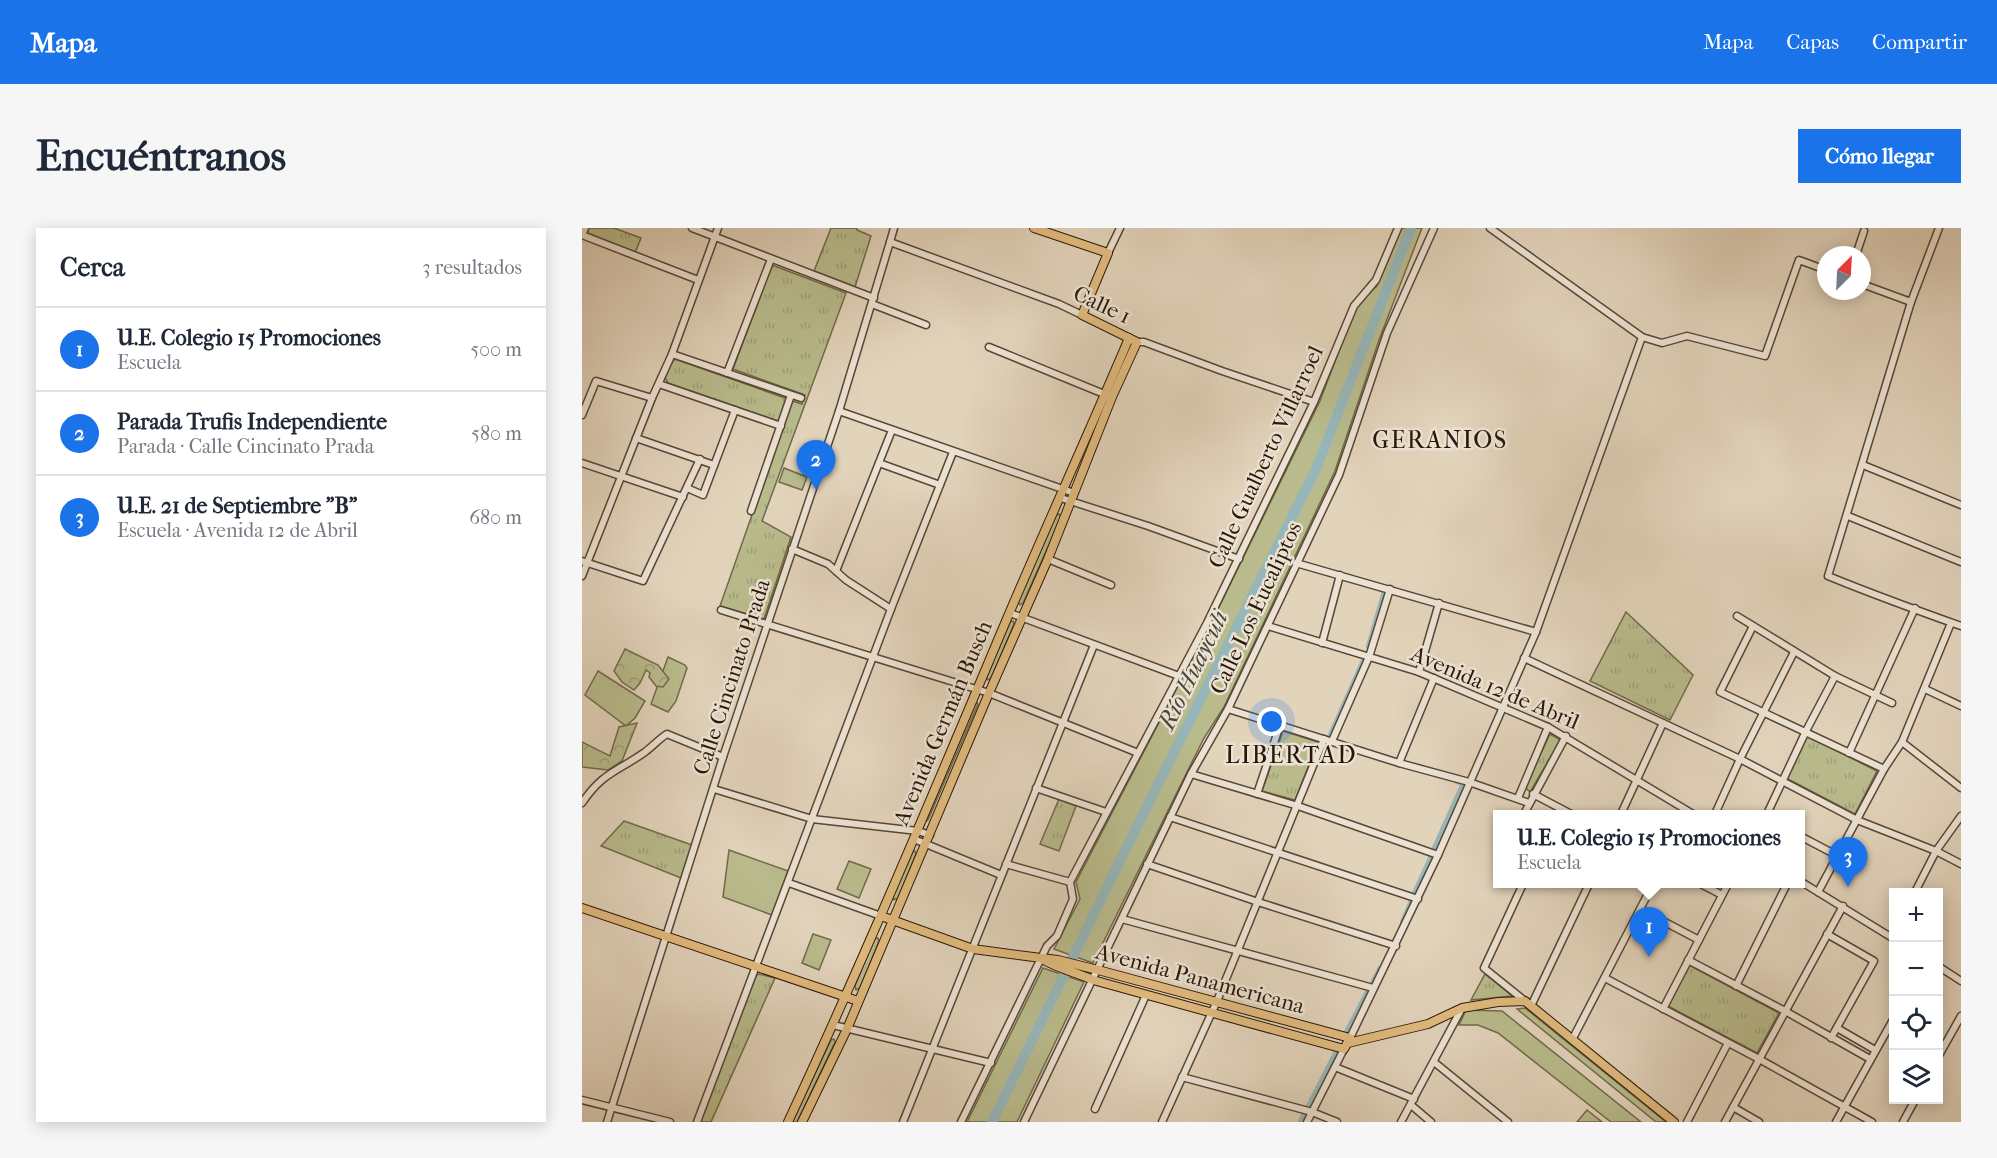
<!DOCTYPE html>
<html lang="es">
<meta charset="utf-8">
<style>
body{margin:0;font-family:"IM FELL French Canon",serif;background:#f6f6f7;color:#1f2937}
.controls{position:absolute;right:18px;bottom:18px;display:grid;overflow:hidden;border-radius:0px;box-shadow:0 3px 15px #0003}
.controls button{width:54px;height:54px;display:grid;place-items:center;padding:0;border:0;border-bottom:2px solid #e0e1e3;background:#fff;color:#1f2937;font:30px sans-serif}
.compass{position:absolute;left:1235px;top:18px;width:54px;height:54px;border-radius:50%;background:#fff;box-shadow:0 3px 15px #0003;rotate:24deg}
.you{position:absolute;left:690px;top:494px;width:21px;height:21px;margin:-15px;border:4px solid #fff;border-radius:50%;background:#1a73e8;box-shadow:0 0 0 9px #1a73e833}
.badge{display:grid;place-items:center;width:39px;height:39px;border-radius:50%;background:#1a73e8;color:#fff;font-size:20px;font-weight:700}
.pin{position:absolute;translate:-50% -50px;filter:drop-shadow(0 2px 3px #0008)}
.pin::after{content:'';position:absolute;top:32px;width:21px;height:18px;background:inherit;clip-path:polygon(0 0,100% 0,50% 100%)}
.popup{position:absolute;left:911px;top:582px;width:312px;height:78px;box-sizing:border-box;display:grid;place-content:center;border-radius:0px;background:#fff;filter:drop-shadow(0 2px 4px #0005);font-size:20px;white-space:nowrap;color:#747a83}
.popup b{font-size:22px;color:#1f2937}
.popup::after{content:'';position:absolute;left:50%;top:100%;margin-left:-12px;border:12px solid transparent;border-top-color:#fff}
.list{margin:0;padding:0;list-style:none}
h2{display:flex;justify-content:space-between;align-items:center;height:78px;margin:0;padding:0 24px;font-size:26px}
h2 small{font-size:20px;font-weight:400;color:#747a83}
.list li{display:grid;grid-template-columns:39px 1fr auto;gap:18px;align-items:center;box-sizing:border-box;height:84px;padding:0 24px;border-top:2px solid #e0e1e3}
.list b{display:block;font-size:22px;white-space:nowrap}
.list p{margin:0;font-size:20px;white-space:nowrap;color:#747a83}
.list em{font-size:20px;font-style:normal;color:#747a83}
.icon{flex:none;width:33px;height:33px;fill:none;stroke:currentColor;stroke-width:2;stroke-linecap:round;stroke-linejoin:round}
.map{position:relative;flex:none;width:1379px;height:894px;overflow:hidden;border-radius:0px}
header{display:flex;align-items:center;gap:36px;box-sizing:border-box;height:84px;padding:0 30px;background:#1a73e8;color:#fff}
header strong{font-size:28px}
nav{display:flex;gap:33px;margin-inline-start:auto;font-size:21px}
.intro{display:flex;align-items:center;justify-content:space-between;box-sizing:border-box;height:144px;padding:0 36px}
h1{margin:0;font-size:42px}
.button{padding:15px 27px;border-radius:0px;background:#1a73e8;color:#fff;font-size:21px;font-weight:700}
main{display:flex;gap:36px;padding:0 36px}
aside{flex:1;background:#fff;border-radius:0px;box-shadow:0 3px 15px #0003}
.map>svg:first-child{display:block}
.grass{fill:#b9bb8c;stroke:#716a4a;stroke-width:1.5}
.forest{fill:url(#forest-crowns);stroke:#716a4a;stroke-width:1.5}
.park{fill:url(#park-tufts);stroke:#716a4a;stroke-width:1.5}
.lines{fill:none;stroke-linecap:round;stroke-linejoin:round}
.canal{stroke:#97b6b9;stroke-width:6}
.river{stroke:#97b6b9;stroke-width:10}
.minor-casing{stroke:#574734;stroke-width:9}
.major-casing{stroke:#291807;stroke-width:10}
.minor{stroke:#ece2d3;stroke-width:6}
.major{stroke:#e1ba7e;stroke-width:8}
.labels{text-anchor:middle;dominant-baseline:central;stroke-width:5;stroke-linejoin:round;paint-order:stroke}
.street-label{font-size:22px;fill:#291807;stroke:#ece2d3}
.neighbourhood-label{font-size:24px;letter-spacing:1.5px;fill:#291807;stroke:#ece2d3}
.water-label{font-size:24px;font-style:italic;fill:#4a473c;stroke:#ece2d3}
</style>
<header>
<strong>Mapa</strong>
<nav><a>Mapa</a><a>Capas</a><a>Compartir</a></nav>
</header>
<div class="intro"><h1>Encuéntranos</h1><a class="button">Cómo llegar</a></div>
<main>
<aside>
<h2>Cerca<small>3 resultados</small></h2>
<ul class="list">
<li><span class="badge">1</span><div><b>U.E. Colegio 15 Promociones</b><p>Escuela</p></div><em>500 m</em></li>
<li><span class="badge">2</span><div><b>Parada Trufis Independiente</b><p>Parada · Calle Cincinato Prada</p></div><em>580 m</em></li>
<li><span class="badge">3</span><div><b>U.E. 21 de Septiembre &quot;B&quot;</b><p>Escuela · Avenida 12 de Abril</p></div><em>680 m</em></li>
</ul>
</aside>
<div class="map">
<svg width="1379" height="894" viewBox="0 0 1379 894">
<defs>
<pattern id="forest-crowns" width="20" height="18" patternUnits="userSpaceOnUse" patternTransform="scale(1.5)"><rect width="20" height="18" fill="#b9bb8c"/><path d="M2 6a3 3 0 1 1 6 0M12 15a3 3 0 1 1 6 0" fill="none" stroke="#9fa077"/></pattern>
<pattern id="park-tufts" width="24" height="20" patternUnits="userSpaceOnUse" patternTransform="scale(1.5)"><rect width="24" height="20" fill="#b9bb8c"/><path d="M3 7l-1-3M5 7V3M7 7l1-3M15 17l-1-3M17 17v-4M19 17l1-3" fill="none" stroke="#9fa077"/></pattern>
</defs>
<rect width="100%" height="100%" fill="#e2d3bb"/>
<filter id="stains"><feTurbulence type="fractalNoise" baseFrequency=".00333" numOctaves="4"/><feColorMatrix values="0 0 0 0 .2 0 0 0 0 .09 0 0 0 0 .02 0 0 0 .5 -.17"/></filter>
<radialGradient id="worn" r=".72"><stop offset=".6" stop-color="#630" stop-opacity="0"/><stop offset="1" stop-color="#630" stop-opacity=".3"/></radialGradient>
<g class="grass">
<path d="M819,0h21l-43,112 -44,131 -111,236 -20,31 -17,34 -94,191 -39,-14 26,-50 -4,-17 143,-275 101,-206 37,-98 20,-17z"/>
<path d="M202,240l23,9 -5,13 -23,-8z"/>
<path d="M477,286l2,3 -38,86 -3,2 -2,-4 38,-86z"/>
<path d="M431,393l1,3 -23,54 -3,2 -2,-4 24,-54z"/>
<path d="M86,429l17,8 2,3 -11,33 -8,11 -17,-8z"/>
<path d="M16,443l47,30 -10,17 -9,8 -41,-31z"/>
<path d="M394,473l2,3 -50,116 -3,2z"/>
<path d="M147,622l59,21 -16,44 -49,-18z"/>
<path d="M333,623l1,3 -18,44 -4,2 -1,-4 19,-44z"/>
<path d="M267,633l22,8 -12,29 -22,-9z"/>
<path d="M231,706l18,6 -12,30 -17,-7z"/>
<path d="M296,710l1,3 -19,47 -4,2 -1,-4 19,-47z"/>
<path d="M461,740l41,14 -67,140h-50z"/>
<path d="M943,780l141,114h-10l-139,-113z"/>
<path d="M884,782l36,1 139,111h-30l-113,-89 -20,-8h-19z"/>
<path d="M252,811l1,3 -38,80h-5l39,-82z"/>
<path d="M1005,882l15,12h-25z"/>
</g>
<g class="forest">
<path d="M43,421l33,16 11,14 -6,8 -7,-1 -7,-9 1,-4 -4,-3 -6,13 -6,7 -12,-8 -8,-11z"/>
<path d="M55,495l-15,38 -14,9 -26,-3v-25l28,14 9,-29z"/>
</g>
<g class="park">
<path d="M7,0h25l27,10 -6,15 -48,-19z"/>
<path d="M249,0h26v2l14,6 -16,51 -41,-16z"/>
<path d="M190,37l74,28 -84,228 29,16 -27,82 -44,-13 72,-205 10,3 3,-9 -72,-26z"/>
<path d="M93,131l110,39 2,2 -7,19 -2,2 -110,-38 -3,-5 5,-14z"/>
<path d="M1044,384l67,63 -23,45 -80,-39z"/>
<path d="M701,503l35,11 -23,58 -33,-9z"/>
<path d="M968,506l9,5 1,2 -30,51 -5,-5z"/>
<path d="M1225,508l70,35 -22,43 -69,-36z"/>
<path d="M477,571l17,7 -17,45 -19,-7z"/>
<path d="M42,593l68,24 -11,33 -80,-32z"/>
<path d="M1107,737l90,48 -22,40 -89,-47z"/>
<path d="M177,746l16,4 -64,144h-12l57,-146z"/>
<path d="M903,746l27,22 -41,4z"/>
</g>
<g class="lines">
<g class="canal">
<path d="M787,418l16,-55 -4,-2"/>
<path d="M748,509l35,-79"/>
<path d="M852,622l30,-67 -7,-2"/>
<path d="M832,667l18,-39"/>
<path d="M821,694l9,-21"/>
<path d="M790,757l8,-16"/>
<path d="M765,804l22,-42"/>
<path d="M727,878l27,-53"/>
<path d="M719,894l3,-7"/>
</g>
<path class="river" d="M410,894l155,-316 168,-335 96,-243"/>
<g class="minor-casing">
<g id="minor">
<path d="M3,0l-3,7 116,45"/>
<path d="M110,0l182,70"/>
<path d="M312,0l-4,14 169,62 23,11"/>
<path d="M908,0l152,109 20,6 25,-7 78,20 34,-96 27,10"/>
<path d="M1357,0l-28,74 -83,274c44,18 88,34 133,50"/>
<path d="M526,25l12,-25"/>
<path d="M1274,27l8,-24"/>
<path d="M1280,56l49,18"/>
<path d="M290,76l54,21"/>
<path d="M555,114h7l78,29 92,31"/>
<path d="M407,119l120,49"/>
<path d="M90,126l129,44"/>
<path d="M145,145l44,-114"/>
<path d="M77,156l122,42"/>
<path d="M257,183l235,82"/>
<path d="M0,187l14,-34 56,17"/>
<path d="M54,210l78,27"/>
<path d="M0,235l101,34"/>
<path d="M297,235l61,22"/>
<path d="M1281,237l98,40"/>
<path d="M105,260l16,7 32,-85"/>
<path d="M479,270l87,28 91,33"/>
<path d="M169,283l40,-116"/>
<path d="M1266,288l113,46"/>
<path d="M210,321l36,15 18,16 45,29"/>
<path d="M466,331l63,26"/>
<path d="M0,333l61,20 57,-122"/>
<path d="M714,335l240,69"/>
<path d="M254,343l56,-141"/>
<path d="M0,348l70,-178 20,-44 46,-126"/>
<path d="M139,382l268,83 149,60"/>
<path d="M428,385l169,63"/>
<path d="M1155,388l98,60 57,27"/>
<path d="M1369,395l-49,119 59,46"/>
<path d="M686,398l151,46 129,55 145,87"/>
<path d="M1171,398l-33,66 164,77"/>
<path d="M740,415l18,-68"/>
<path d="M942,430l216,101 117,61 79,31 25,13"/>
<path d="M837,444l20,-69"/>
<path d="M1343,461l36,17"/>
<path d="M646,481l171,54 70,19 60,21"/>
<path d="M750,513l37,-84 21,-68"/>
<path d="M1267,525l66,-145"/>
<path d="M817,535l35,-85"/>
<path d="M609,546l107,32 140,49"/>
<path d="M454,560l70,24"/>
<path d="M132,561l98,30 106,12 12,4"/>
<path d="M675,566l23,-69"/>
<path d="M951,566l38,20"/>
<path d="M936,570l30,-71"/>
<path d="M0,575c21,-31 35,-31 63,-51 8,-6 14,-13 22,-18l56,23"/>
<path d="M942,586l42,-78"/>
<path d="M1039,586l42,-91"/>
<path d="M1133,586l25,-55 54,-107"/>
<path d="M1185,586l39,-83 29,-55"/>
<path d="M588,589l248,82"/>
<path d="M1218,608l38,20"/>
<path d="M332,611l87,36"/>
<path d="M424,636l64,18"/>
<path d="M565,636l111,38 138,44"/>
<path d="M1218,653l94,58"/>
<path d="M207,655l92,33"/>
<path d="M941,656l-39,84 41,33"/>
<path d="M1119,656l21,11"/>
<path d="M1236,664l66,-123 18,-27"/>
<path d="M1333,664l21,-41 25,-35"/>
<path d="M1058,681l59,31"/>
<path d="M540,691l251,69"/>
<path d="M1245,706l47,27 -43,77"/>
<path d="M1106,732l97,51 85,48"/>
<path d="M1356,738l23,15"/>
<path d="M1023,750l154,81 113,63"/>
<path d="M1154,758l51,-102"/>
<path d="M949,778l58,-122"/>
<path d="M1081,781l65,-125"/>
<path d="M251,797l158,38"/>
<path d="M1255,800l38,22"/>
<path d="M768,810l88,-183 98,-223 106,-295"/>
<path d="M990,812l81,-156"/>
<path d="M1356,829l23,-41"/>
<path d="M852,834l74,60"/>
<path d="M753,839l79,32"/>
<path d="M600,849l130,35 25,10"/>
<path d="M0,872l88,22"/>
<path d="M829,877l20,17"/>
<path d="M1151,879l26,15"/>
<path d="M513,881l51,-114"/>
<path d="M25,894l116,-365 116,-346 51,-169"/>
<path d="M115,894l194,-513 62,-157"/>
<path d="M321,894l191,-477"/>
<path d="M379,894l86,-176 10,-10 16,-37 -3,-17 137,-259 107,-221 40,-96 22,-26 22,-52"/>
<path d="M442,894l167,-348 37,-65 111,-234 48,-142 47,-105"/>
<path d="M580,894l55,-121 107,-262"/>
<path d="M725,894l37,-73"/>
<path d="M819,894l61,-114"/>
<path d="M1105,894l41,-79"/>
<path d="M1143,894l118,-216"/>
<path d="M1254,894l58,-104"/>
<path d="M1321,894l12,-22"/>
</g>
</g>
<g class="major-casing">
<g id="major">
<path d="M0,680l276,93"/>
<path d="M299,688l92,33 68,9"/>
<path d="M459,730l17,2 40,10 252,68 -6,11 -251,-69c-15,-7 -40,-13 -52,-22z"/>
<path d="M766,815l80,-19 34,-16 36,-6 27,-1 149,121"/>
<path d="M206,894c76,-163 145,-328 215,-494 41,-97 85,-193 126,-290"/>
<path d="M220,894l45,-93 142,-336 59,-134 64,-162 25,-55 -55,-27 26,-62 -74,-25"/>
</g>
</g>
<use href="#minor" class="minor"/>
<use href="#major" class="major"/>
</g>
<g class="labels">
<g class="street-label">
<text transform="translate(520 77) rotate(25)">Calle 1</text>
<text transform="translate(684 229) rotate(-65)">Calle Gualberto Villarroel</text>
<text transform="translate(674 380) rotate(-65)">Calle Los Eucaliptos</text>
<text transform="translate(150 449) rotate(-72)">Calle Cincinato Prada</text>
<text transform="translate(913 460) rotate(23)">Avenida 12 de Abril</text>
<text transform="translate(361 495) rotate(-67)">Avenida Germán Busch</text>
<text transform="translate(618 751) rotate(15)">Avenida Panamericana</text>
</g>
<g class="neighbourhood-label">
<text x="858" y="212">GERANIOS</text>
<text x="709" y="527">LIBERTAD</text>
</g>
<g class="water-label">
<text transform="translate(611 442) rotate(-64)">Río Huayculi</text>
</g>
</g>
<rect width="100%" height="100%" filter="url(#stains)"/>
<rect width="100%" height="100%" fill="url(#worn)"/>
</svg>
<div class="controls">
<button>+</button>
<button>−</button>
<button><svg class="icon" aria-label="locate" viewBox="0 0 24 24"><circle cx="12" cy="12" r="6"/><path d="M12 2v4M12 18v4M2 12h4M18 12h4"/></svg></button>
<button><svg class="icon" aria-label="layers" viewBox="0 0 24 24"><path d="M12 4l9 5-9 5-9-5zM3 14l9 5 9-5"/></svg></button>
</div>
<svg class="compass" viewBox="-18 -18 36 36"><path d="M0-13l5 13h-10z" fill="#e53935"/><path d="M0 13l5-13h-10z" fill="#747a83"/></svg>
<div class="you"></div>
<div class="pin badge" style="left:1067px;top:729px">1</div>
<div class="popup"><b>U.E. Colegio 15 Promociones</b>Escuela</div>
<div class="pin badge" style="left:234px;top:262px">2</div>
<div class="pin badge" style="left:1266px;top:659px">3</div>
</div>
</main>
